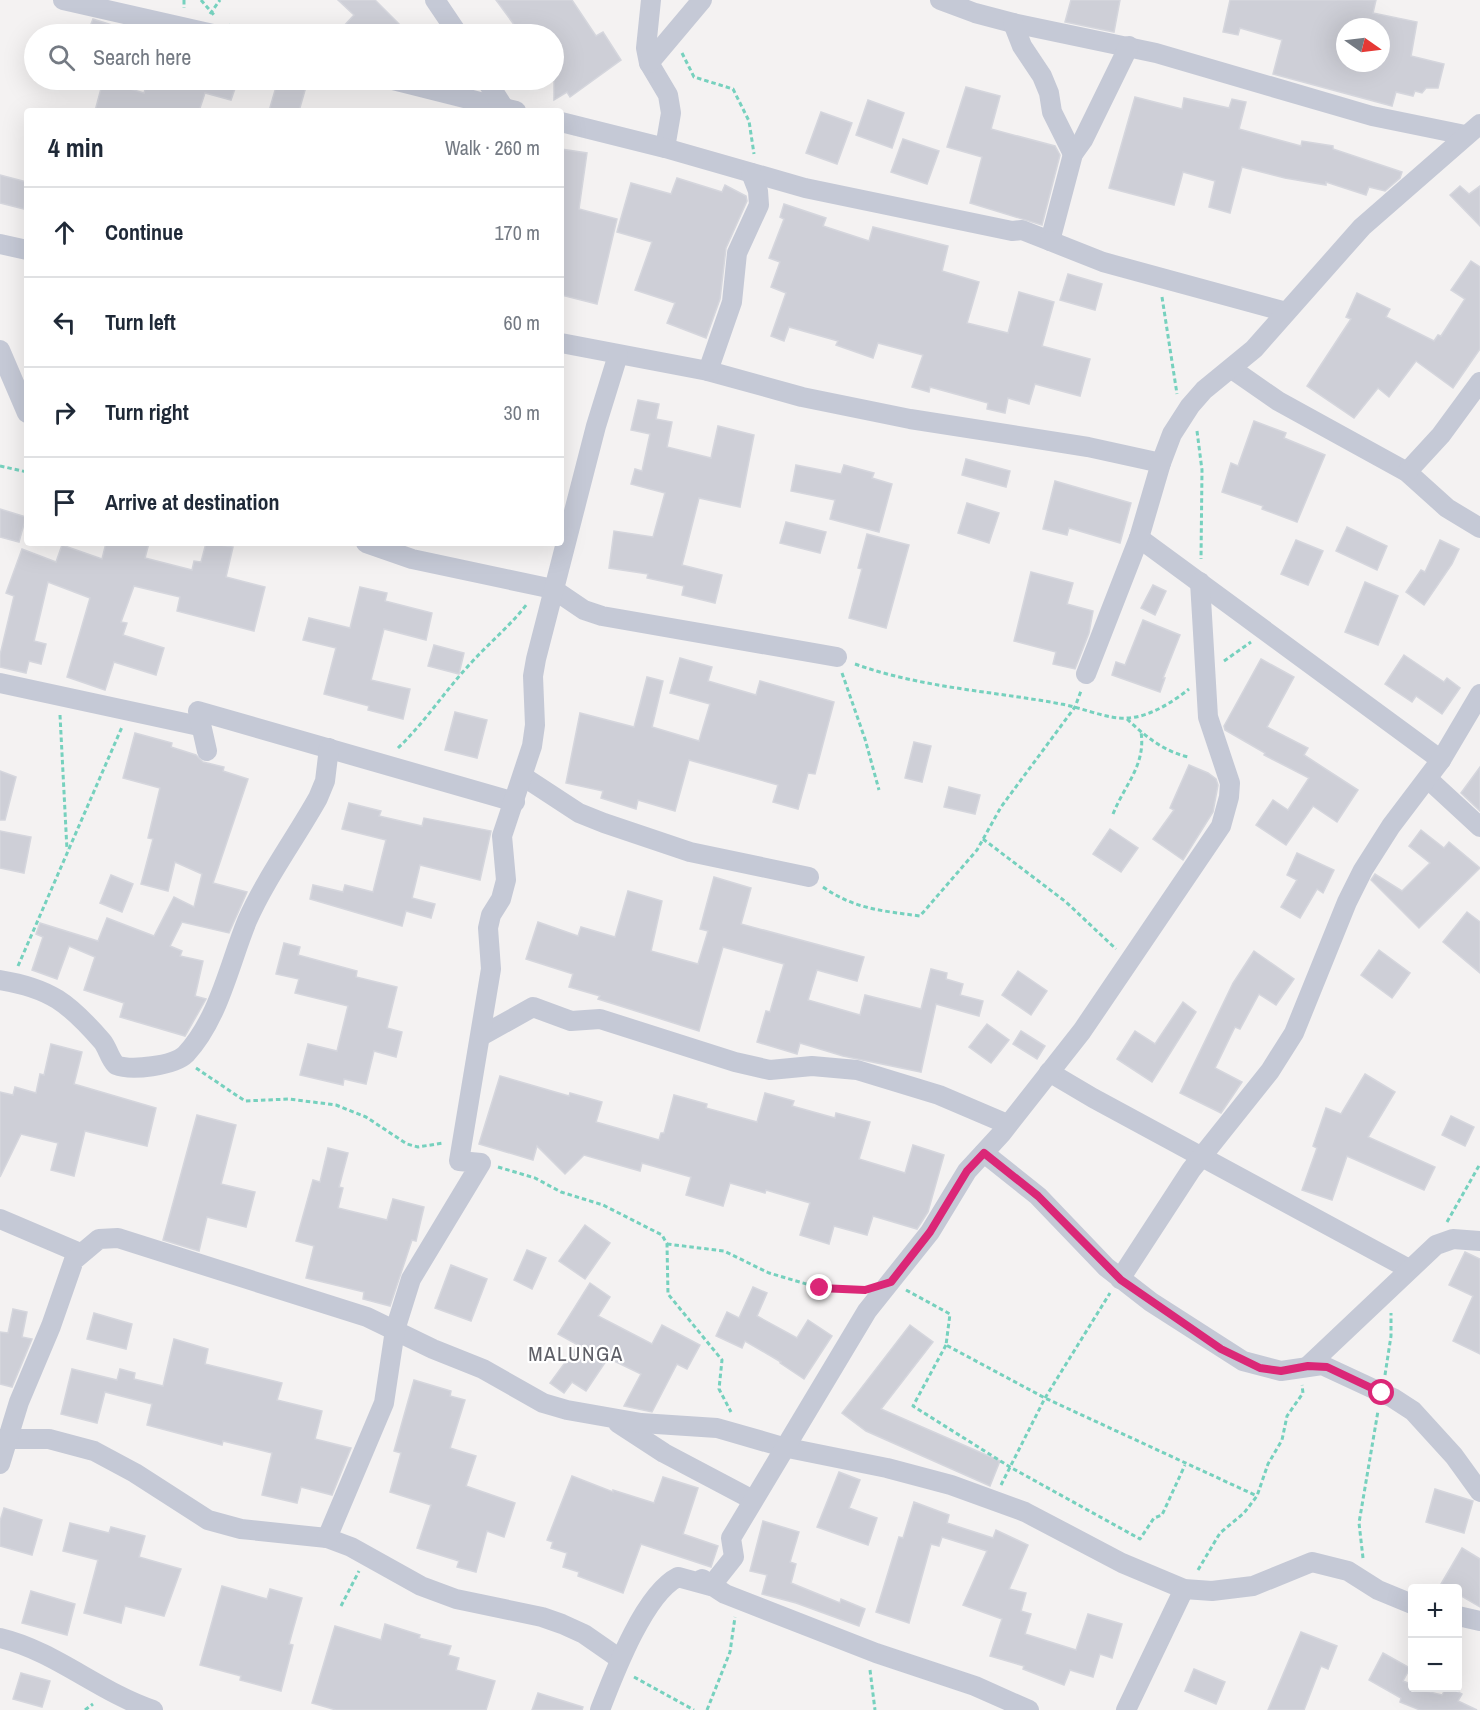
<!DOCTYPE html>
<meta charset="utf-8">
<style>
body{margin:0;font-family:"Archivo Narrow",sans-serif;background:#f2f2f3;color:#1f2937}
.controls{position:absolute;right:18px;bottom:18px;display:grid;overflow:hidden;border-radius:6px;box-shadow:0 6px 24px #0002}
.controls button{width:54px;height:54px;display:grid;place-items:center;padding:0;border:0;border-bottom:2px solid #e0e1e3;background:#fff;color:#1f2937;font:30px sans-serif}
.compass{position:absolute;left:1336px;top:18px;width:54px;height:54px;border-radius:50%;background:#fff;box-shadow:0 6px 24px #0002;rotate:104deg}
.stop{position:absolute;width:18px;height:18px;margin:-14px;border:4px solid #db2777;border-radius:50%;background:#fff}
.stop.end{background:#db2777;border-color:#fff;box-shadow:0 2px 6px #0008}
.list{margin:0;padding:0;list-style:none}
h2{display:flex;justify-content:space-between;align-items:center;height:78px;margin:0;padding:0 24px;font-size:26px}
h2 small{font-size:20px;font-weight:400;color:#747a83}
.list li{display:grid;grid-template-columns:39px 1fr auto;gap:18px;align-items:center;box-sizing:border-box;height:90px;padding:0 24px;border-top:2px solid #e0e1e3}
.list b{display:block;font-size:22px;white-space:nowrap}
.list em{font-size:20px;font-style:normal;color:#747a83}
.icon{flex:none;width:33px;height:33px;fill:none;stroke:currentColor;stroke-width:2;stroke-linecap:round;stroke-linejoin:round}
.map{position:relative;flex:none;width:1480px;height:1710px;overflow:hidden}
.search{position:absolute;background:#fff;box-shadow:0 6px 24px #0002;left:24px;top:24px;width:540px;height:66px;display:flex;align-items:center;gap:15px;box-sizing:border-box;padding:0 21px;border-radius:33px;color:#747a83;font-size:22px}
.panel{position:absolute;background:#fff;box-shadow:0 6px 24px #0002;left:24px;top:108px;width:540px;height:438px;border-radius:6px}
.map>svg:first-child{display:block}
.building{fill:#cecfd7;stroke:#d5d6dd;stroke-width:1.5;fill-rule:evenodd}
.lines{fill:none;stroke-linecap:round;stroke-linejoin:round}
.path{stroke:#76d1be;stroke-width:3;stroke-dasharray:4.5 3;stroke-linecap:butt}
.minor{stroke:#c5c9d6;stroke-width:20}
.route{stroke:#db2777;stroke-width:8}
.labels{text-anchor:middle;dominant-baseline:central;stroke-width:4.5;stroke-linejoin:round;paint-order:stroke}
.quarter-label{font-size:21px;letter-spacing:1.5px;fill:#5e5f67;stroke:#fff}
</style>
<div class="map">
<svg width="1480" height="1710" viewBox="0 0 1480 1710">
<rect width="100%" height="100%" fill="#f4f2f2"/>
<g class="building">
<path d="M338,0h37l24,24 -11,10h-37l-8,-7 11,-12z"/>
<path d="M496,0h76l24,36 7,-4 18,28 -51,37 -3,-5 -13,8v-66h-36v-4z"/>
<path d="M1071,0h49l-6,32 -49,-10z"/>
<path d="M1230,0h146l-3,13 44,9 -6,34 33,8 -6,24h-12l-4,5 -7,-2 -2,5 -17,-4 -4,14 -119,-32 9,-34 -42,-12 -2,7 -15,-3zM1345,27h36v36h-36z"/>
<path d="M93,19l41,13 -1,2h-46z"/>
<path d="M148,80h90l-7,20 -26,-7 -6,18h-104l8,-30 41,12z"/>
<path d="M278,80h30l-9,31h-30z"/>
<path d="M966,87l34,9 -9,33 64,17 5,9 -18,70 -72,-22 12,-46 -35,-10z"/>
<path d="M1135,97l47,12 2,-11 45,10 3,-9 14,3 -7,27 62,17 1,-5 31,5v3l69,23 -2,6 -15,13 -16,-4 -3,8 -40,-13v3l-41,-7 -43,-11 -12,46 -21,-6 6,-26 -32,-9 -9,33 -65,-17z"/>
<path d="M868,100l36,13 -12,35 -36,-13z"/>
<path d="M821,112l31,11 -15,41 -31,-11z"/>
<path d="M903,139l36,12 -12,33 -36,-12z"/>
<path d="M561,149l26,4 -8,56 38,10 -20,85 -36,-9z"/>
<path d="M0,175l27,7 -3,27 -24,-6z"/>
<path d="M677,178l45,14 3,-7 21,11 1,5 -21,47 -6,51 -14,39 -39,-15 8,-20 -40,-13 17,-48 -35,-10 14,-49 40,11z"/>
<path d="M1460,186l9,8 11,-8v40l-30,-31z"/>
<path d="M784,204l42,14 -3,8 46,15 4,-14 75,19 -6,25 37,11 -12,41 41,10 11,-41 35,10 -12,44 48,13 -10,37 -45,-12 -6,20 -21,-6 -3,15 -18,-4 1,-6 -58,-16 -1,5 -17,-5 11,-32 -45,-12 -5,15 -37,-13 2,-4 -49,-14 -5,14 -13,-5 15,-43 -15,-6 9,-25 -11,-4 15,-39 -4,-2z"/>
<path d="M1471,261l9,6v82l-27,39 -37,-27 -27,36 -11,-9 -24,30 -47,-32 44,-67 -5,-2 11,-24 33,16 -4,8 48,24 4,-6 3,1 24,-37 -14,-9z"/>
<path d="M1068,274l34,10 -7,26 -35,-10z"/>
<path d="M638,400l21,4 -3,15 16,3 -5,25 44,11 7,-32 36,9 -14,72 -41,-9 -17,67 40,10 -7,28 -33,-8 2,-9 -37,-8 1,-4 -39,-6 5,-37 39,6 12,-44 -34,-9 4,-15 7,2 8,-37 -19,-4z"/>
<path d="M1254,421l32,12 -2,5 41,17 -28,67 -35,-13 1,-3 -41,-14 9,-29 7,3z"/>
<path d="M966,459l44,12 -4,16 -44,-12z"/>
<path d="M796,465l45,9 3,-9 30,8 -2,5 20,6 -13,48 -49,-13 5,-19 -44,-9z"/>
<path d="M1055,481l76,22 -11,40 -51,-15 -2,7 -24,-6z"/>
<path d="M967,503l32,10 -10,30 -31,-10z"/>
<path d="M0,509l26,8 -7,25 -19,-5z"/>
<path d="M786,522l40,10 -6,21 -40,-10z"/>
<path d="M1347,527l40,19 -10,24 -41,-19z"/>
<path d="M867,534l42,11 -23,83 -37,-10 13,-49 -4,-1z"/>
<path d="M1296,540l27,11 -15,34 -27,-11z"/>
<path d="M1440,540l19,9 -7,15 -28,41 -18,-13 15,-22 4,2z"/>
<path d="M106,543h43l-4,15 47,12 2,-9 7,1 5,-19 27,4 -7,30 39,10 -11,44 -77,-20 3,-14 -46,-11 -13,36 6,1 -4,12 41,13 -8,27 -42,-13 -9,28 -38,-13 23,-79 -42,-16 -14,59 12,3 -5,20 -12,-3 -3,12 -26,-6v-12l14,-59 -8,-3 16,-44 34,13 6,-17 40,14z"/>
<path d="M1031,572l42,11 -6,21 26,7 -4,22 -14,36 -22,-5 3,-12 -42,-11z"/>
<path d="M1365,582l33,14 -20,49 -33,-13z"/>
<path d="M1153,585l13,6 -11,24 -14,-7z"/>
<path d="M360,587l27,6 -2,8 47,12 -6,27 -42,-11 -13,51 39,9 -7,30 -35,-9 1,-4 -45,-12 12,-46 -33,-8 6,-22 41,10z"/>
<path d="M1143,620l37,15 -17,43h2l-5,14 -48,-17 4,-13 9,3z"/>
<path d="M434,645l30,8 -5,21 -31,-8z"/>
<path d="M1404,655l40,27 3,-4 13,10 -18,26 -26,-18 -4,6 -27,-18z"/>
<path d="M680,658l32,9 -4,14 48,14 4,-14 74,21 -19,72 -7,-1 -10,36 -25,-7 5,-17 -89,-25 -14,51 -37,-11 -2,9 -35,-11 2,-7 -37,-8 14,-70 54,14 13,-50 16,4 -11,46 47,14 11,-37 -40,-11z"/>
<path d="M1261,659l33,18 -27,50 41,21 -4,7 54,35 -21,32 -24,-16 -27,39 -30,-20 17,-25 15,10 21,-32 -45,-23 1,-2 -40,-23 -1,-4z"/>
<path d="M455,712l32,8 -10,38 -32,-8z"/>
<path d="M135,733l37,10 -1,4 25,8 7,7 21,5 -1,4 25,8 -35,104 34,9 -18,41 -47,-11 -12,24 12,5 -2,5 23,5 -8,35 11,3 -21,37 -65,-19 4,-14 -40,-13 11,-33 -26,-11 -12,33 -25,-9 11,-33 -7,-3 4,-11 58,18 9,-23 47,18 20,-39 20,10 8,-33 -27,-12 -7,29 -27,-7 12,-45 -5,-1 12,-50 -37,-10z"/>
<path d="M914,742l17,4 -9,36 -17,-4z"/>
<path d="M1189,765l19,8 8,6 2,6 -5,27 -30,48 -30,-21 21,-29 -4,-2z"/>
<path d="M1480,767v44l-19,-18z"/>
<path d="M0,771l16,6 -11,43h-5z"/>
<path d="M949,787l31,8 -5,19 -31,-7z"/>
<path d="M349,803l32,8 -2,5 43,10 2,-8 67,13 -11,49 -60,-15 -8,33 23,6 -4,14 -25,-7 -4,15 -92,-27 3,-14 30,7 2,-7 28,7 13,-52 -44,-11z"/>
<path d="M1110,829l28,19 -17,24 -28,-18z"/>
<path d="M1421,830l23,18 5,-6 31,26 -61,60 -48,-48 4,-6 27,17 28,-28 -21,-17z"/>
<path d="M0,831l31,6 -7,36 -24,-5z"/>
<path d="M1297,853l37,17 -11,23 -6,-4 -17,29 -19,-11 16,-27 -10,-5z"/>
<path d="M111,875l22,9 -11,28 -22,-9z"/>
<path d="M714,877l37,11 -10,36 123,33 -7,24 -40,-11 -9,30 52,15 5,-20 56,14 10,-40 16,4 -1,6 17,5 -3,11 23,6 -4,15 -43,-12 -15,68 -78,-16 -43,-13 -3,11 -40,-12 9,-31 4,1 14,-48 -61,-17 -24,84 -101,-32 2,-3 -31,-9 4,-13 -47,-15 12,-37 40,14 3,-9 34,10 13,-46 34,10 -11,50 47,13 10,-33 -8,-2z"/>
<path d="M1467,912l13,10v51l-37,-31z"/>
<path d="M284,943l16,4 -2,8 59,16 -1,6 41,10 -10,41 15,4 -6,25 -22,-6 -8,33 -22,-5 -1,6 -43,-10 8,-31 29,7 11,-45 -53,-13 4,-14 -23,-5z"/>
<path d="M1379,950l31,23 -18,25 -31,-23z"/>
<path d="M1254,951l40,28 -18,26 -17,-11 -19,35 -5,-2 -20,41 27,14 -21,31 -41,-20 53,-110z"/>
<path d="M1018,971l29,20 -16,24 -29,-20z"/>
<path d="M1183,1002l13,10 -44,70 -35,-23 18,-28 20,13z"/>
<path d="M987,1024l22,16 -18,23 -22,-16z"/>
<path d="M1021,1031l24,15 -8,13 -24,-15z"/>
<path d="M51,1044l31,8 -8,32 82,24 -9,38 -62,-15 -11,45 -23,-6 7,-27 -37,-9 -21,43v-85l13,3 2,-8 21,6 4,-19 4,1z"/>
<path d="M1365,1074l30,18 -27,45 67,30 -11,23 -77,-34 -15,44 -30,-10 15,-42 -4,-2 13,-38 15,6z"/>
<path d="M500,1076l69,20 1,-3 32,9 -6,20 63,18 2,-7h3l10,-38 33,9 -1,4 51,14 8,-29 29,8 -2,5 43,12 1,-5 34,9 -11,37 46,14 8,-28 31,10 -16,57 -11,17 -44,-13 -6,19 -33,-9 -5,18 -29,-9 10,-32 -44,-13 -1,3 -35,-10 -7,23 -37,-11 5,-18 -49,-14 -2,8 -56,-16 -19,19 -28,-28 -4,14 -54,-16z"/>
<path d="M197,1115l39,10 -15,59 34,8 -9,35 -39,-10 -8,34 -36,-11z"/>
<path d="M1451,1116l23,11 -9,19 -23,-11z"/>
<path d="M328,1148l20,5 -9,34 4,1 -5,20 49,12 6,-21 31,8 -8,34 -4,-1 -22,66 -27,-7 1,-7 -58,-14 8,-32 -18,-5 17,-61 7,2z"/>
<path d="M585,1225l25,18 -25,36 -26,-18z"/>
<path d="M527,1250l19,8 -14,31 -18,-9z"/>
<path d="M1465,1252l15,7v95l-27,-13 20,-45 -24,-11z"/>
<path d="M451,1265l36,14 -16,42 -36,-13z"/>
<path d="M590,1283l20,14 -12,19 54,28 10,-19 38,20 -13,24 -10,-5 -25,48 -28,-6 17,-32 -33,-16 -22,33 -14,-9 -8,11 -14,-10 28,-38 -20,-11z"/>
<path d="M753,1287l14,6 -10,23 40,22 11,-18 24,16 -28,43 -24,-16 1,-1 -36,-21 -3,7 -26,-12 11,-24 12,6z"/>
<path d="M13,1309l14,3 -5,25 10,2 -20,48 -12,-3v-52l8,1z"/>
<path d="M94,1313l38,11 -6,25 -39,-10z"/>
<path d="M910,1325l23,17 -52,67 119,52 -10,25 -124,-55 -24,-18z"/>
<path d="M174,1339l34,10 -3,15 77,19 -5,17 45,11 -7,28 36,9 -19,47 -31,-8 -4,16 -35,-8 10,-42 -49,-12 -1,4 -75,-20 5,-21 -47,-12 -8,31 -36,-9 11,-45 45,11 3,-11 15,4 -1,6 29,7z"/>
<path d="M414,1380l37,11 -1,5 15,4 -15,48 26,8 -10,30 49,17 -11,34 -17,-6 -11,41 -19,-5 2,-6 -42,-13 14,-43 -41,-13 11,-39 -7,-2z"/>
<path d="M839,1472l21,8 -11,28 28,10 -9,27 -51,-18z"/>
<path d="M572,1476l41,16v-2l41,13 9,-26 35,11 -15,46 35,12 -7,21 -70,-23 -18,49 -45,-17 1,-4 -16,-5 4,-14 -16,-5 2,-6 -6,-2z"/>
<path d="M1435,1489l38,12 -9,32 -38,-11z"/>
<path d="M914,1502l35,13 -2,8 46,15 3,-8 32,15 -19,44 17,4 -5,18 10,3 -6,20 51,16 12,-36 34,10 -10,34 -12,-4 -7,23 -23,-7 -6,15 -41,-16 1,-3 -34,-10 12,-37 -39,-14 24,-54 -45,-14 -3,9 -8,-2 -22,79 -33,-11 23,-75 4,1z"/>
<path d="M4,1508l38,12 -10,35 -32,-9v-25z"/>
<path d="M763,1521l36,11 -9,30 6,2 -5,19 49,20 1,-4 24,10 -6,17 -63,-23 -34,-9 5,-19 -17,-4z"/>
<path d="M70,1523l39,10 2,-6 34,9 -6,21 42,12 -17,47 -39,-10 -4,17 -37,-10 14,-53 -35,-9z"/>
<path d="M1462,1548l18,11v48l-22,-13v-6h-9l-8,-4z"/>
<path d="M222,1586l45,13 3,-10 32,9 -13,46 4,1 -12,46 -41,-11 1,-4 -41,-11z"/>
<path d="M31,1591l44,13 -8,31 -45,-12z"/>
<path d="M385,1624l35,11 -1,3 32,8 -3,9 11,3 -3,12 39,11 -9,29h-150l-24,-7 23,-77 46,14z"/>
<path d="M1301,1632l36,14 -9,23 -7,-3 -17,44h-36z"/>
<path d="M1383,1653l27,15 -7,13 10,4v3l29,7 4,-7h5l11,6 -4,7 19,9h-57l-20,-8 1,-4 -32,-18z"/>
<path d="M1194,1669l31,13 -9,22 -31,-13z"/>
<path d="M21,1673l29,8 -8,26 -29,-8z"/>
<path d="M538,1693l45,14 -1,3h-50z"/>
</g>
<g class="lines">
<g class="path">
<path d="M184,0v8"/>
<path d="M201,0l13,15"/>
<path d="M210,14l10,-14"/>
<path d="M229,25l20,9"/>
<path d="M682,53l12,24 39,12 16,32 5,33"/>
<path d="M1162,297l15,97"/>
<path d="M1197,431l5,39 -1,89"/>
<path d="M0,466l27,6"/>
<path d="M1224,661l27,-19"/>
<path d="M855,664c67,24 137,27 206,40 19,3 48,16 67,14 21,-1 45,-16 61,-29"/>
<path d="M842,673l23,66 14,51"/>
<path d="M60,715l7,135"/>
<path d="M1127,719c18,17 36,32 61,38"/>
<path d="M398,748c27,-26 47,-57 72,-84 19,-21 40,-38 57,-60"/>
<path d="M1113,814c12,-30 33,-49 28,-82"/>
<path d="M983,839l83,63 50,47"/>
<path d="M823,887c31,22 60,24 97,29l57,-66 24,-43 74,-100 6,-16"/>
<path d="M18,966l104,-239"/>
<path d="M196,1068l49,33 44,-2 47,6 30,12 41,27 11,3 25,-4"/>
<path d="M498,1167l37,11 26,14 42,13 59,30 5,9 1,50 54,66 -3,29 12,23"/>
<path d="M1447,1222l33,-58"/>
<path d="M667,1244l57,7 45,22 51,15 41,2"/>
<path d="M906,1290l44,24 -4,31 99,53 212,98"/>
<path d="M946,1345l-33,61 97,61 130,72 14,-21 8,-3 23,-50"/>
<path d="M1385,1375l6,-39v-23"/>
<path d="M1001,1485l44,-87 65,-105"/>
<path d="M1363,1558l-4,-35 19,-112"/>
<path d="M1198,1570l22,-37 24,-20 13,-17 11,-32 14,-24 5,-24 16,-23 -1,-8"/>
<path d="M341,1606l18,-35"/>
<path d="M870,1670l5,40"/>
<path d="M634,1677l60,33"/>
<path d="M85,1710l8,-6"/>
<path d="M707,1710l23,-58 5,-35"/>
</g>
<g class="minor">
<path d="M63,0l150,34"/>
<path d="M435,0l23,34"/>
<path d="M651,0l-5,48 3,15 19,32 3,18 -6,35"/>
<path d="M940,0l35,13 38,10 143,30 216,63 93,19"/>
<path d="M1013,23l9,23 20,30 7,17 3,19 21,42"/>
<path d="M649,63l53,-63"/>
<path d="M393,80l123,31"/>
<path d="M486,80l18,28"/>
<path d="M561,122l104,26 140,40 207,43 10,-1 28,11 23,-87 10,-14 46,-94"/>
<path d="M1050,241l53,21 183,50"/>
<path d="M0,244l27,6"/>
<path d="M561,343l147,28 94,26 108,22 178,28 73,16"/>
<path d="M0,350l27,63"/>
<path d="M1232,369l46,32 129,71 40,36 33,20"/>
<path d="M708,371l24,-69 5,-49 22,-48 -1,-14 -7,-18"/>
<path d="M1407,472l34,-37 39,-53"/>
<path d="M1139,538l302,222"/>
<path d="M366,543l46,16 141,30 31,21 18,6 235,41"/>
<path d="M1086,674l53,-136 22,-75 11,-29 18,-28 14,-16 50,-41 108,-122 118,-103"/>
<path d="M0,683l199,43"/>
<path d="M207,751l-9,-40 317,91"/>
<path d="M524,777l55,36 25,10 86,29 119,25"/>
<path d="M1428,779l52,48"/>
<path d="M0,980c50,8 69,23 102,61 6,7 7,17 14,24 15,6 58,1 70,-11 33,-36 43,-89 61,-133 19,-43 48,-82 71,-123l7,-17 4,-33"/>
<path d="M481,1036l52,-29 38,14 29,-2 135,43 35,8 42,-4 45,4 82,25 68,29"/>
<path d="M1049,1072l44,26 316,171"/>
<path d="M984,1153l54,43 68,71 45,35 92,59 38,10 41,-6 71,33 20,13 41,45 26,36"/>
<path d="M0,1219l80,34"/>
<path d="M1120,1279l71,-109 79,-99 24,-38 53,-131 16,-32 28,-44 50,-66 39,-66"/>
<path d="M1308,1366l128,-121 17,-6 27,2"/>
<path d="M618,1423l46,30 89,47"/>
<path d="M0,1439h49l45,12 41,22 73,47 33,9 86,9 24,9 70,39 35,13 86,18 20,7 22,10 36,25"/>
<path d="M0,1464l19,-62 32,-76 23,-66 25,-21 19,-1 249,79 66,32 50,20 60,34 24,7 74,13 76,5 66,19 104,21 64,17 74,27 97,51 62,26 28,2 41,-5 59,-24 36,9 30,19 34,14"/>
<path d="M327,1538l57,-135 11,-73 16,-51 70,-116 -22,-2 32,-192 -3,-41 3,-13 10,-16 5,-19 -4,-44 30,-90 3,-21 -2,-49 3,-17 60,-233 22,-71"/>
<path d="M702,1579l23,15 151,59 99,33 54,24"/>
<path d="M1458,1616l22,5"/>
<path d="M0,1638c55,13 99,54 153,72"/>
<path d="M600,1710c14,-36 44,-116 78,-133l33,9 23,-29 -3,-19 136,-227 63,-79 37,-61 34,-37 81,-103 139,-205 8,-29 1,-14 -22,-66 -8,-135"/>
<path d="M1126,1710l58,-121"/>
</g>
</g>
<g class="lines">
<path class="route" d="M820,1288l45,2 26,-8 39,-50 37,-61 17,-18 54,43 83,84 100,69 39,19 21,3 27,-5 19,1 55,26"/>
</g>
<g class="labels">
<g class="quarter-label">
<text x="576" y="1353">MALUNGA</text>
</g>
</g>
</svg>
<div class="controls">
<button>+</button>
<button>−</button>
</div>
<svg class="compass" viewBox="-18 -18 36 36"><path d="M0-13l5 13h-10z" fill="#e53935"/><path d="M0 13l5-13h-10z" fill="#747a83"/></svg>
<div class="stop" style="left:1382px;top:1393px"></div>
<div class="stop end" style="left:820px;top:1288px"></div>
<div class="search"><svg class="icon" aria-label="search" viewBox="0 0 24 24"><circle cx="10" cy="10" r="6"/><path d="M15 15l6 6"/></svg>Search here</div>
<section class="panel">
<h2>4 min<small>Walk · 260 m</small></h2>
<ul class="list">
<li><svg class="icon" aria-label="ahead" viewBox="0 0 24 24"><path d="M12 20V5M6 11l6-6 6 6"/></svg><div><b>Continue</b></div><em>170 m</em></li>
<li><svg class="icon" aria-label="left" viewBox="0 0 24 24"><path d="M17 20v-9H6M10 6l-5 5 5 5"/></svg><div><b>Turn left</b></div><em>60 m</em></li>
<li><svg class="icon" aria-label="right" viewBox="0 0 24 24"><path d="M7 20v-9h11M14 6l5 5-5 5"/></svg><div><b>Turn right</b></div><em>30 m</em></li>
<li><svg class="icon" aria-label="arrive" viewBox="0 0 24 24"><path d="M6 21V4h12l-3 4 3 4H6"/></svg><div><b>Arrive at destination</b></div></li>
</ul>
</section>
</div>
